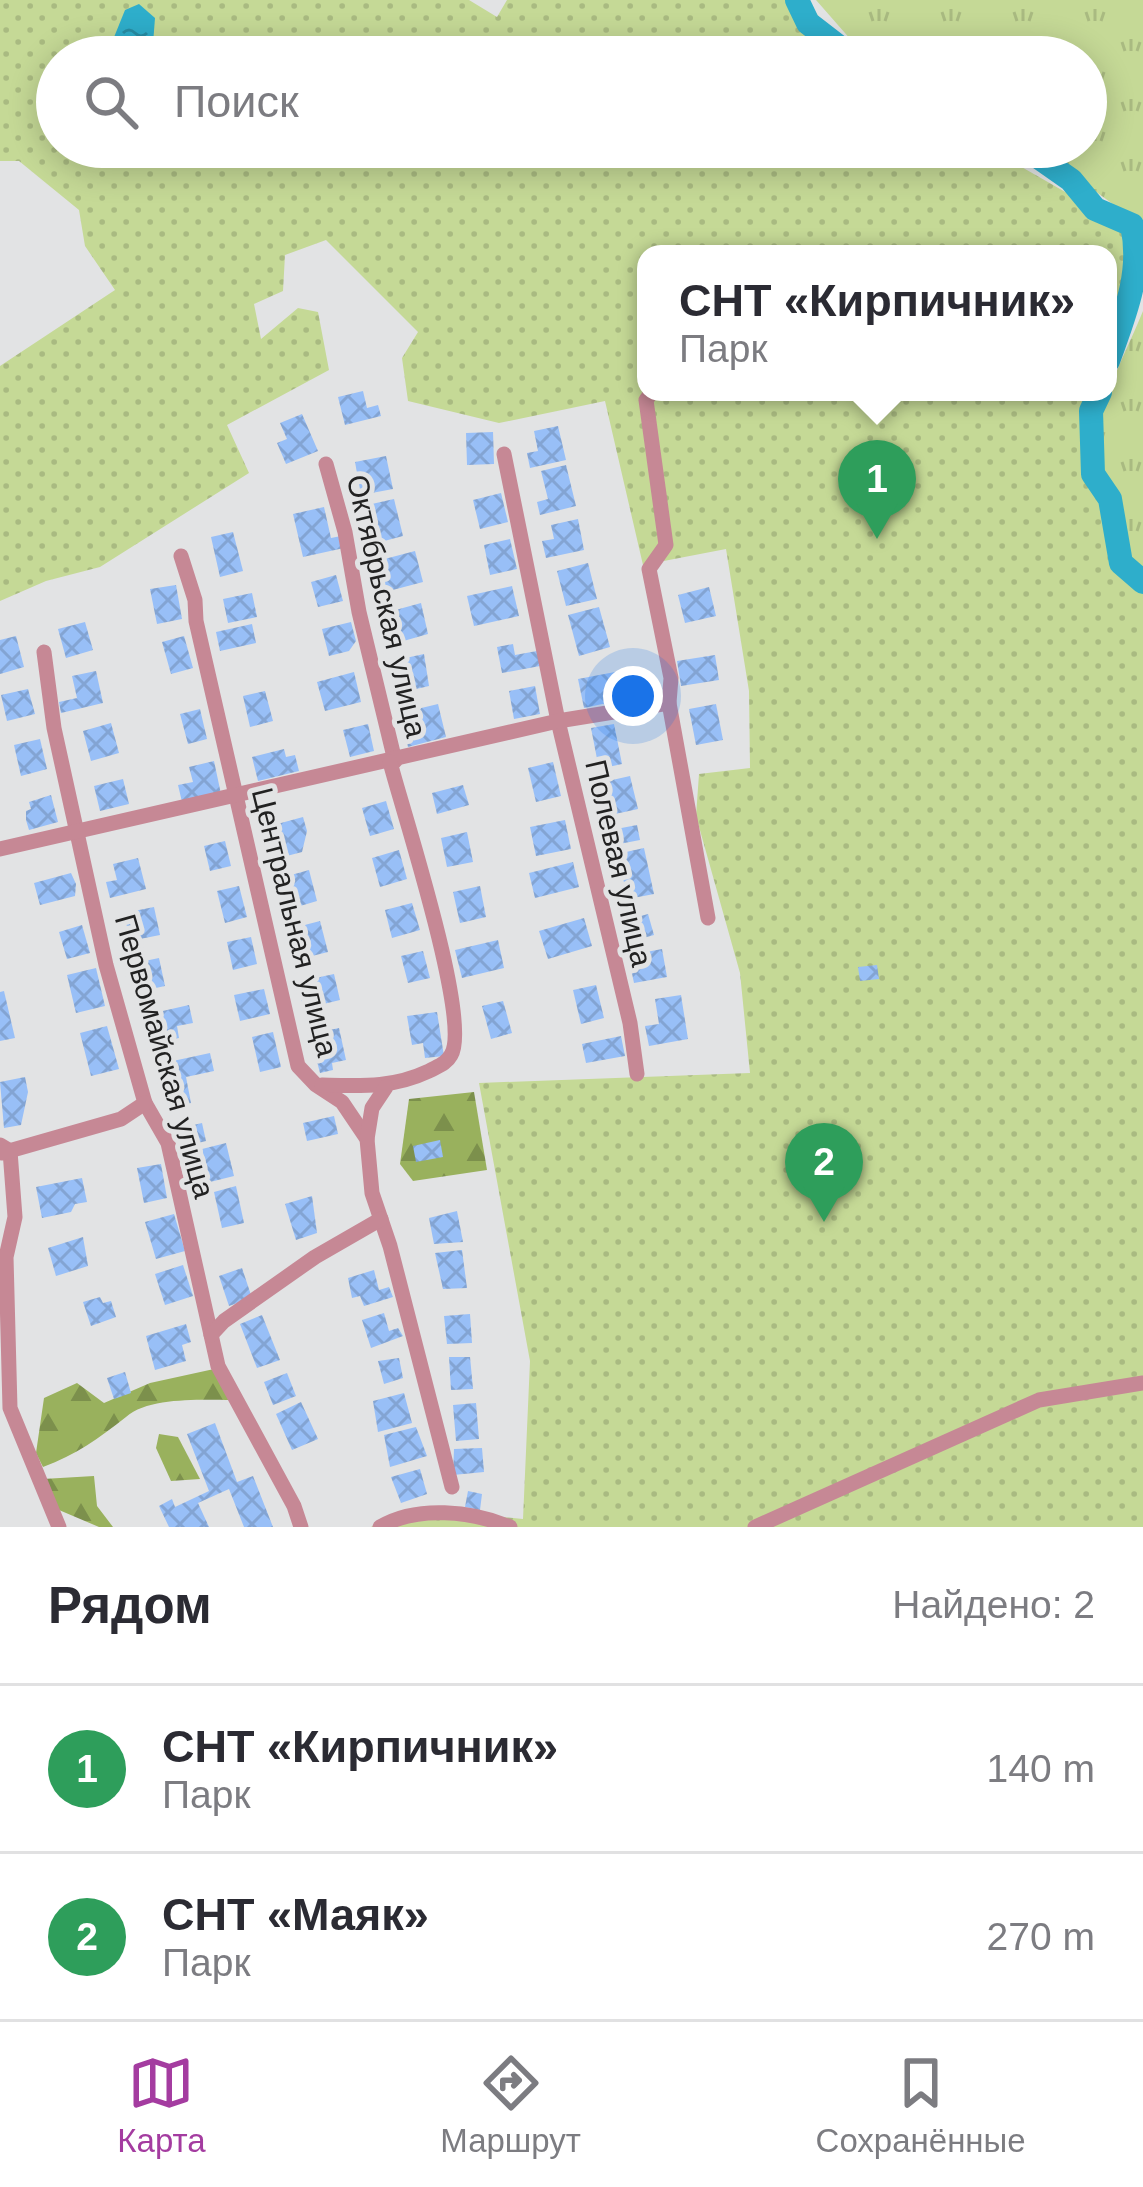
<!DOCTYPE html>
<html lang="ru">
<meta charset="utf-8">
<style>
body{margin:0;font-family:Arial,sans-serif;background:#f7f7f7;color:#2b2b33}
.you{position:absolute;left:633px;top:696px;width:42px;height:42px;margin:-30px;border:9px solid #fff;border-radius:50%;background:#1a73e8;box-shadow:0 0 0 18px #1a73e833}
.badge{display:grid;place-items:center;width:78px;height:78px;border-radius:50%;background:#a43ca0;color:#fff;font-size:39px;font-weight:700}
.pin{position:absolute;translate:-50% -99px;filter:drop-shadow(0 3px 6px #0008)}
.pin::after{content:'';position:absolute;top:63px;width:42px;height:36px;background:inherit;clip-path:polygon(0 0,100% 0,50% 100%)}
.popup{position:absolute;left:637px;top:245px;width:480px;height:156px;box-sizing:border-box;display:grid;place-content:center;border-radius:24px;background:#fff;filter:drop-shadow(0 3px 9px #0005);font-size:39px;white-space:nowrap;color:#7c7c81}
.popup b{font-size:45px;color:#2b2b33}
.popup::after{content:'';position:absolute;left:50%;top:100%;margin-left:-24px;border:24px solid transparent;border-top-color:#fff}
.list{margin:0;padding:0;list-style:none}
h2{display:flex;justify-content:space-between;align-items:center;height:156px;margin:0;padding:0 48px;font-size:51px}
h2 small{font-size:39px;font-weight:400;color:#7c7c81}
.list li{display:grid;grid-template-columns:78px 1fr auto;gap:36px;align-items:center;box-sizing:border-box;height:168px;padding:0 48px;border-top:3px solid #e1e1e2}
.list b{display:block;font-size:45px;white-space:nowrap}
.list p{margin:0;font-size:39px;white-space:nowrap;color:#7c7c81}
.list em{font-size:39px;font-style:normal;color:#7c7c81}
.icon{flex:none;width:66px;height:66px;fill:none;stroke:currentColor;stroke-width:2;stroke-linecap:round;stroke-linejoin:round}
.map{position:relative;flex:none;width:1143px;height:1527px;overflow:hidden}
.search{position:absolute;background:#fff;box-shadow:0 6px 30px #0003;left:36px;right:36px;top:36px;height:132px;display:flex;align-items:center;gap:30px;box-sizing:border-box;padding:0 42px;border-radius:66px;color:#7c7c81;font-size:45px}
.sheet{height:492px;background:#fff}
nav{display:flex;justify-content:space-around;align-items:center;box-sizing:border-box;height:168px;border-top:3px solid #e1e1e2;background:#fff;font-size:33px;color:#7c7c81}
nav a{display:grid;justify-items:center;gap:6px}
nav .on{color:#a43ca0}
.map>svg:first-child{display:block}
.grass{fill:url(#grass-tufts)}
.forest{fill:url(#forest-firs)}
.garden{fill:url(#garden-dots)}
.water{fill:url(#water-ripples)}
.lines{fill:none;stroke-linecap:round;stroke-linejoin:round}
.river{stroke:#2eaecb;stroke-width:24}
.building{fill:url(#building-cross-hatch)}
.minor{stroke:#c68895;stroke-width:15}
.labels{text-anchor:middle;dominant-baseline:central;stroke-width:10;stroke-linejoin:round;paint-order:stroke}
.street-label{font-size:30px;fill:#222;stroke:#e2e3e4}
</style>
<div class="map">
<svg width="1143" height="1527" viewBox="0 0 1143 1527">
<defs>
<pattern id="grass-tufts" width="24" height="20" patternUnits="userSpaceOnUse" patternTransform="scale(3)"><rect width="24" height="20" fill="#c5d996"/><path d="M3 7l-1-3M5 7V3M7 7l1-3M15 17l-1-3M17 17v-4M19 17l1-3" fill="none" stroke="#a9ba81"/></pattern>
<pattern id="forest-firs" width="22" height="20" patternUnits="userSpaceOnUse" patternTransform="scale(3)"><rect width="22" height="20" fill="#99b15d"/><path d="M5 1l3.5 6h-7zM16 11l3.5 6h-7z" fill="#7c904c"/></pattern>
<pattern id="garden-dots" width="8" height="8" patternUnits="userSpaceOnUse" patternTransform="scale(3)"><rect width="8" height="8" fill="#c5d996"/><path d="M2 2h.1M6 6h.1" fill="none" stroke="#a9ba81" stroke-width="1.8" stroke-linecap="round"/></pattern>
<pattern id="water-ripples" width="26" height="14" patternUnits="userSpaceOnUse" patternTransform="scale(3)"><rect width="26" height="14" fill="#2eaecb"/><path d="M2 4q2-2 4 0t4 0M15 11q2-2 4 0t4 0" fill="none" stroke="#278da4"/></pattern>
<pattern id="building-cross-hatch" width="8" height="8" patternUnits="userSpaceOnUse" patternTransform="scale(3)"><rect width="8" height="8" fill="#98bff7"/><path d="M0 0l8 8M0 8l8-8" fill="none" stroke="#83a4d3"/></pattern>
</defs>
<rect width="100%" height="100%" fill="#e2e3e4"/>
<g class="grass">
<path d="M816,0h327v233l-18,-20 -90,-66h51v-90h-220z"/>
<path d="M1143,311v268c-27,-25 -20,-42 -29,-75 -6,-19 -21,-31 -21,-52 -1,-35 36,-106 50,-141z"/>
</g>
<g class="forest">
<path d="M474,1092l13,78 -74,11 -13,-17 9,-65z"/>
<path d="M214,1369l17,31c-30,0 -82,-3 -105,17 -27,21 -50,38 -83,50l-7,-14 8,-55 33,-15 27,20 46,-20z"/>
<path d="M159,1434l19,3 22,42 -29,2 -15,-33z"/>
<path d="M94,1476l3,30 16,21h-14l-40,-17 -16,-31z"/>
</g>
<path class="garden" d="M0,0h469l28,17 10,-17h299l44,57h-793v90h930l80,46 4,-13 24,29 37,16c11,47 -7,92 -24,136v-107h-462v138h454l-9,19 2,63 17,25 11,64 22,19v945h-772c45,-29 103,-12 152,-8l7,-158 -51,-278 271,-10 -10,-100 -44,-157 3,-42 51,-6 -1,-77 -23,-142 -83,16 -38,-164 -106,22 -91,-22 -6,-43 16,-26 -92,-92 -41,15 -2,36 -29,13 7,35 37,-31 20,4 11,58 -102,55 22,48 -149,94 -54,14 -46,20v-235l115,-76 -30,-44 -6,-36 -60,-49h-19z"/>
<path class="water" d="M139,4l16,14 -3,39h-46l19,-47z"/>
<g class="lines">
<g class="river">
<path d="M797,0l11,23 44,34"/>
<path d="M1024,147l47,33 24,29 37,16c11,48 -8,91 -24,136"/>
<path d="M1100,392l-9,19 2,63 17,25 11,64 22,19"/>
</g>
</g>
<g class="building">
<path d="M363,391l4,17 11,-3 3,11 -36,9 -7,-28z"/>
<path d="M302,414l16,37 -32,13 -9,-21 10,-4 -7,-16z"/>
<path d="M558,426l8,34 -36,8 -3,-15 11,-2 -4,-20z"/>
<path d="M493,432l1,32 -27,1 -1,-32z"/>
<path d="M386,456l7,33 -32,6 -6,-33z"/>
<path d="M566,465l10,41 -36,9 -3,-13 11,-3 -7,-28z"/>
<path d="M501,493l7,29 -28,7 -7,-29z"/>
<path d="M394,499l9,37 -30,8 -10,-38z"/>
<path d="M324,507l7,31 10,-2 3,12 -41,9 -10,-43z"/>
<path d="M578,519l6,31 -38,8 -4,-17 12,-2 -3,-14z"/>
<path d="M233,532l10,39 -23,6 -9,-40z"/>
<path d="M510,539l7,30 -27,6 -6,-30z"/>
<path d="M415,551l8,31 -38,10 -8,-31z"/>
<path d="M588,563l9,36 -31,7 -9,-35z"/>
<path d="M336,575l7,26 -25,6 -7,-25z"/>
<path d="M176,585l6,34 -25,5 -7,-35z"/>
<path d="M512,586l7,30 -45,10 -7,-30z"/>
<path d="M709,587l7,29 -31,7 -7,-28z"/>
<path d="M252,593l5,24 -29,6 -5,-24z"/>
<path d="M421,603l7,31 -28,8 -8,-31z"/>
<path d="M599,607l11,40 -31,9 -11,-41z"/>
<path d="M85,622l8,28 -27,8 -8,-29z"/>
<path d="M351,622l5,19 -7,10 -20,5 -7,-27z"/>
<path d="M252,624l4,19 -36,8 -4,-19z"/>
<path d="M16,636l8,31 -24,7v-34z"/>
<path d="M184,636l9,32 -22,6 -9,-32z"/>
<path d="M513,644l2,11 22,-4 3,15 -38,7 -5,-26z"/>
<path d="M424,654l5,32 -34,8 -3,-12 13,-2 -4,-21z"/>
<path d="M715,655l4,25 -38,6 -4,-25z"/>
<path d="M96,671l7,32 -42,10 -2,-11 18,-4 -5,-22z"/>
<path d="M354,672l7,30 -36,9 -8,-29z"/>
<path d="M615,672l6,28 -37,8 -6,-29z"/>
<path d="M535,686l5,28 -26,5 -5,-28z"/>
<path d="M28,689l7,25 -28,7 -6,-26z"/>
<path d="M265,691l8,30 -23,6 -7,-31z"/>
<path d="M438,704l8,33 -38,10 -3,-13 10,-2 -6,-21z"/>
<path d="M716,704l7,36 -27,5 -7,-36z"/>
<path d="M200,709l7,30 -19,5 -8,-30z"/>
<path d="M111,723l8,30 -28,8 -8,-30z"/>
<path d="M368,724l6,27 -24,6 -7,-27z"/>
<path d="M614,724l8,40 -23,5 -8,-41z"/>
<path d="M40,739l7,30 -26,7 -7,-31z"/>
<path d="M284,749l2,8 9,-2 4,16 -41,10 -6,-24z"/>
<path d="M214,761l7,33 -39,8 -4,-17 15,-3 -4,-15z"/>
<path d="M553,762l8,34 -25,6 -8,-34z"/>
<path d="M630,776l8,33 -32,7 -7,-33z"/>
<path d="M123,779l6,25 -29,7 -6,-25z"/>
<path d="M463,785l6,20 -32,9 -5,-21z"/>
<path d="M51,795l7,27 -29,8 -3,-10v-9l5,-2 -2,-7z"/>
<path d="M386,801l8,28 -24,7 -8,-28z"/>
<path d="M303,817l4,14 -5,21 -23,6 -9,-32z"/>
<path d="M565,820l6,29 -35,7 -6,-29z"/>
<path d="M637,825l3,15 -26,5 -3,-15z"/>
<path d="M467,832l6,30 -26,5 -6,-29z"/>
<path d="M225,841l6,25 -21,5 -6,-25z"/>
<path d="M644,848l10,46 -26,5 -11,-45z"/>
<path d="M399,850l8,29 -27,8 -8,-29z"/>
<path d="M138,858l8,31 -36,9 -4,-16 11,-2 -4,-16z"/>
<path d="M573,862l6,25 -44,11 -6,-25z"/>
<path d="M309,870l8,31 -37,11 -3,-13 12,-4 -5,-18z"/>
<path d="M71,873l5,11 -1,12 -35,9 -6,-22z"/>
<path d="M239,886l8,31 -22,6 -8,-32z"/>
<path d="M480,886l6,31 -26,6 -7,-31z"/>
<path d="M412,903l8,27 -28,8 -7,-28z"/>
<path d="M154,907l6,28 -30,6 -6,-28z"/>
<path d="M648,914l6,21 -18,5 -6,-21z"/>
<path d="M584,918l8,28 -44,13 -9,-28z"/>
<path d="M320,921l8,31 -24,6 -7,-31z"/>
<path d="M82,925l8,28 -23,6 -8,-27z"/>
<path d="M251,937l6,27 -24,6 -6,-28z"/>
<path d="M498,940l6,28 -42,10 -7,-28z"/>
<path d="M662,949l5,28 -33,6 -4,-19 13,-3 -2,-8z"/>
<path d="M423,951l7,27 -22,5 -7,-27z"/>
<path d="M159,958l6,28 -23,5 -7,-28z"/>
<path d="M877,965l2,14 -19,2 -2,-14z"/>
<path d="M96,968l9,38 -29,7 -9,-38z"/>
<path d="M334,974l6,26 -37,9 -2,-9 14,-3 -4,-18z"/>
<path d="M596,985l8,33 -23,6 -8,-34z"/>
<path d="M264,989l6,25 -30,7 -6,-26z"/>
<path d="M4,991l11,47 -15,3v-49z"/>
<path d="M681,995l7,44 -39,7 -4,-20 14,-2 -4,-25z"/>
<path d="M503,1001l9,32 -21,6 -9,-33z"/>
<path d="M189,1005l4,18 -16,3 2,12 -27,6 -7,-29z"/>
<path d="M437,1012l7,44 -19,2 -2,-15 -11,2 -5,-29z"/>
<path d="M107,1026l12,43 -28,7 -11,-43z"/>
<path d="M339,1028l7,32 -14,3 1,7 -13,3 -5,-19 10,-3 -5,-19z"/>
<path d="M273,1032l8,35 -21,5 -8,-35z"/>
<path d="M621,1036l4,20 -39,7 -4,-19z"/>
<path d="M210,1053l4,18 -28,6 5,26 -23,5 -9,-44z"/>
<path d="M25,1077l3,15 -7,33 -17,3 -4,-46z"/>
<path d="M334,1116l4,18 -31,7 -4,-18z"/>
<path d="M202,1123l4,18 -16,4 -5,-18z"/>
<path d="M440,1140l3,17 -27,5 -3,-16z"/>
<path d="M226,1143l8,33 -36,9 -3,-11 13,-3 -6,-22z"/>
<path d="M161,1164l6,34 -23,5 -7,-35z"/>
<path d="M82,1178l5,24 -12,2 -4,8 -29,6 -6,-31z"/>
<path d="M236,1186l8,37 -22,5 -8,-36z"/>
<path d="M312,1196l5,37 -21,7 -11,-36z"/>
<path d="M457,1211l6,31 -29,2 -5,-26z"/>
<path d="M174,1214l11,37 -29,8 -11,-37z"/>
<path d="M83,1237l5,29 -32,10 -8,-28z"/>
<path d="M462,1250l5,38 -24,1 -8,-36z"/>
<path d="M183,1265l10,31 -28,9 -10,-31z"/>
<path d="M242,1268l10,30 -23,8 -10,-30z"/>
<path d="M374,1270l5,20 10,-3 4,10 -29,9 -4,-10 -8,2 -4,-20z"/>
<path d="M100,1297l3,6 8,-2 5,16 -25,9 -8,-24z"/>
<path d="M384,1313l5,18 9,-3 5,8 -32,12 -9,-28z"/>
<path d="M470,1314l2,29 -25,1 -3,-28z"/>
<path d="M262,1315l18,45 -23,8 -17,-44z"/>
<path d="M186,1324l5,18 -9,3 4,16 -31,9 -9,-34z"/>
<path d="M449,1357h21l3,32 -22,1z"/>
<path d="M399,1358l4,20 -19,6 -6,-23z"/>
<path d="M125,1372l6,21 -17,6 -7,-21z"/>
<path d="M287,1373l9,23 -23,9 -9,-23z"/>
<path d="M404,1393l8,30 -34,9 -5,-31z"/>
<path d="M301,1402l17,37 -26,11 -16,-36z"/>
<path d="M476,1403l3,36 -23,2 -3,-36z"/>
<path d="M215,1423l22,59 16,-6 20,51h-29l-15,-38 -31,14 11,24h-40l-10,-21 13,-7 3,8 34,-16 -22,-57z"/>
<path d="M416,1427l11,29 -37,11 -6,-32z"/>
<path d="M482,1448l2,24 -31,3 1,-26z"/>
<path d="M420,1469l7,25 -26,9 -10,-26z"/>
<path d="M468,1491l14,3 -2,16 -15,-3z"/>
</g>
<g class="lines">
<g class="minor">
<path d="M652,392l-6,8 20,145 -17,24 22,109 -2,25 39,215"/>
<path d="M504,454l54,267 72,302 7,51"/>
<path d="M326,464l19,68 14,80 36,149"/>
<path d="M181,556l14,44 1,21 102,445 18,19 26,17 25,37 5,54 18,53 62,241"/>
<path d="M44,652l10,76 52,237 39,138 23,40 50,223 76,140 7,21"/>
<path d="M0,849l558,-128 111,-18"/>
<path d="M322,1085c40,1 71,3 107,-14 9,-5 17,-7 22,-16 21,-33 -49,-246 -61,-293"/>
<path d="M367,1139l5,-31 14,-21"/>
<path d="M0,1145l10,6 5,66 -9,40 4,151 49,119"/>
<path d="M2,1153l119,-34 24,-16"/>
<path d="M211,1335l13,-14 91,-64 66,-38"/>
<path d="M380,1527c37,-22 92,-16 130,0"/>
<path d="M755,1527l284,-127 104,-17"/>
</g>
</g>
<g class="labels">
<g class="street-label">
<text transform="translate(387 606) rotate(77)">Октябрьская улица</text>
<text transform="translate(619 863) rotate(77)">Полевая улица</text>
<text transform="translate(295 922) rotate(76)">Центральная улица</text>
<text transform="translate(165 1056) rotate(74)">Первомайская улица</text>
</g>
</g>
</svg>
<div class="you"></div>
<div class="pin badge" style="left:877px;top:539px;background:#2e9e5b">1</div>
<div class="popup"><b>СНТ «Кирпичник»</b>Парк</div>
<div class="pin badge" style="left:824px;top:1222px;background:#2e9e5b">2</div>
<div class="search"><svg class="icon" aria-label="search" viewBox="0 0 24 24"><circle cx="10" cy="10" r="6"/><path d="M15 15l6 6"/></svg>Поиск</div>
</div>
<section class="sheet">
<h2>Рядом<small>Найдено: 2</small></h2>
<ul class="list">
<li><span class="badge" style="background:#2e9e5b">1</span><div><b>СНТ «Кирпичник»</b><p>Парк</p></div><em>140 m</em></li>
<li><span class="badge" style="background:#2e9e5b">2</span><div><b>СНТ «Маяк»</b><p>Парк</p></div><em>270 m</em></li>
</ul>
</section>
<nav>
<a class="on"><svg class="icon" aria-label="map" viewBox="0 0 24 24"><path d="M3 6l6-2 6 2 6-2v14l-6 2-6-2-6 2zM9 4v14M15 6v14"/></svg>Карта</a>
<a><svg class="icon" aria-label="directions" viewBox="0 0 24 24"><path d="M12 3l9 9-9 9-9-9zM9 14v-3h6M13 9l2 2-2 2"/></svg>Маршрут</a>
<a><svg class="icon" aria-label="saved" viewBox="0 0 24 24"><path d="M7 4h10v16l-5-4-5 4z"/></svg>Сохранённые</a>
</nav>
